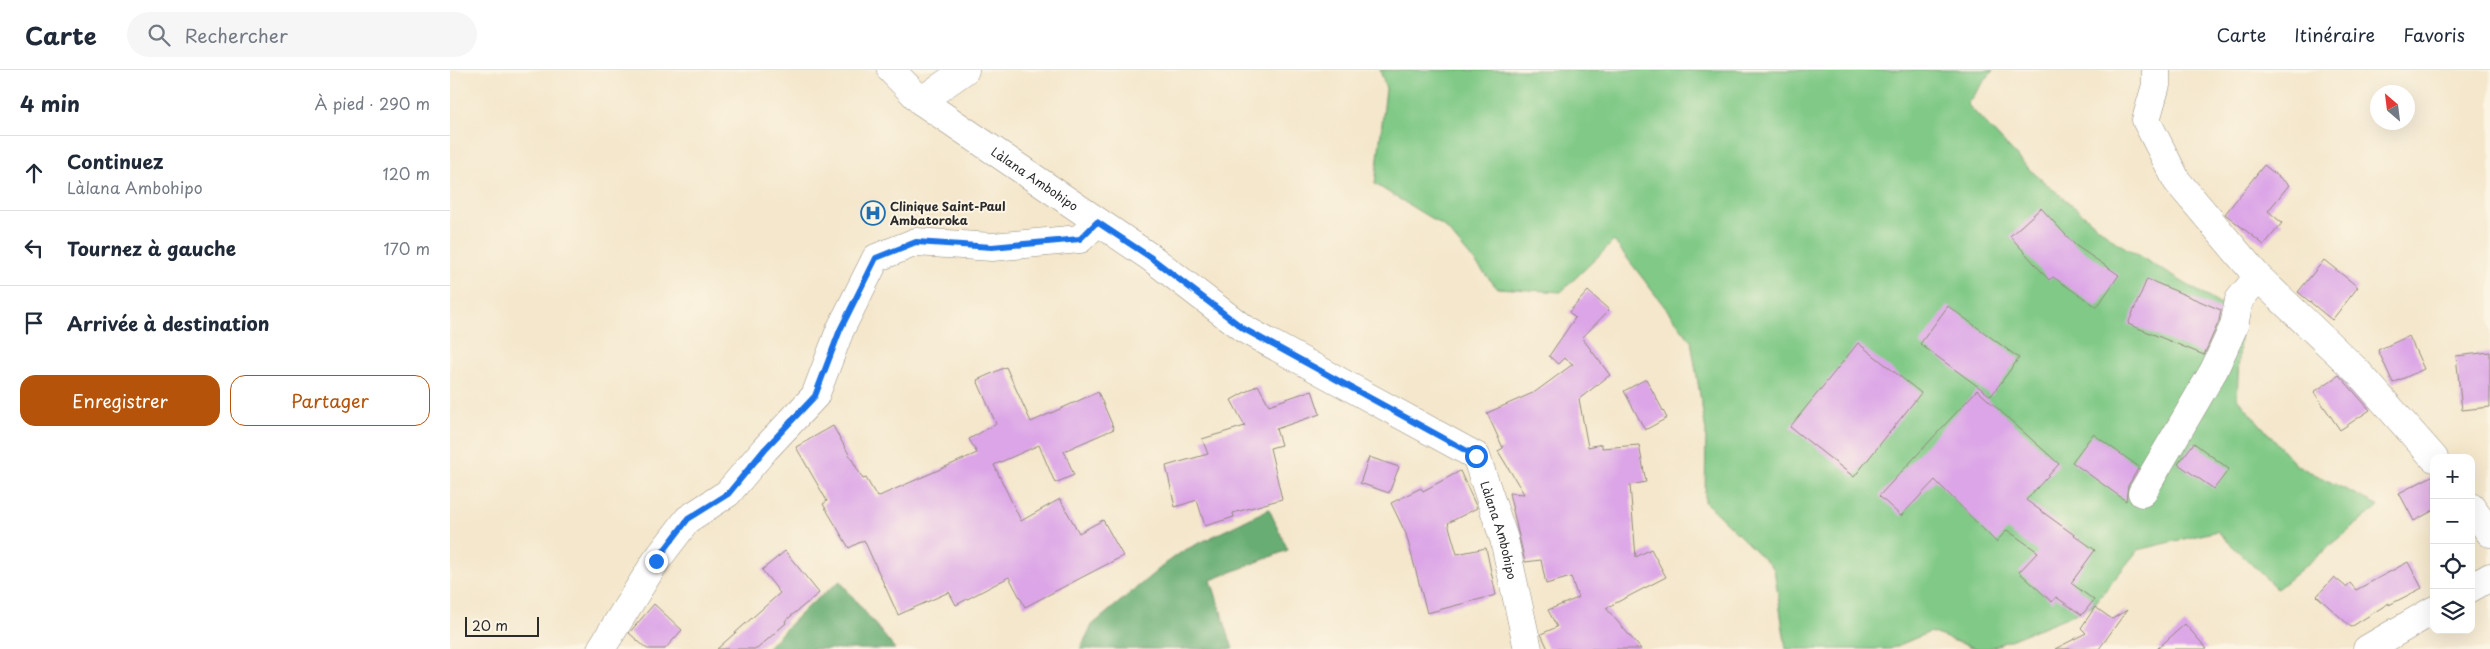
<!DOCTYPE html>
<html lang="fr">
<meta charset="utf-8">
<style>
body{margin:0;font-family:"Playpen Sans",sans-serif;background:#f6f6f7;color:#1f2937}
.controls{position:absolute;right:15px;bottom:15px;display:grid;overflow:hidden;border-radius:10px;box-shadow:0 5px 20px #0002}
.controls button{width:45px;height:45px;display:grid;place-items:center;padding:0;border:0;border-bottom:1px solid #e0e1e3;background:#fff;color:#1f2937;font:25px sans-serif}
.compass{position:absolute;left:1920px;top:15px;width:45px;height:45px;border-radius:50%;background:#fff;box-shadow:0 5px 20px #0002;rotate:332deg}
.scale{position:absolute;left:15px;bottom:12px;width:74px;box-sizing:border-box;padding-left:5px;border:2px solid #2b2b2b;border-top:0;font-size:14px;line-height:18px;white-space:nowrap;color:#2b2b2b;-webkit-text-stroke:4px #fcf5e5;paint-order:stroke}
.stop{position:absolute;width:15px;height:15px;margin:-11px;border:4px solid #1a73e8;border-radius:50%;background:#fff}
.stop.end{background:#1a73e8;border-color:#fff;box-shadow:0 1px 5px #0008}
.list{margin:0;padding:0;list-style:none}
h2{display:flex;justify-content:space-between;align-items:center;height:65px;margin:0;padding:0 20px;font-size:21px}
h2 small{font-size:16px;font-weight:400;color:#747a83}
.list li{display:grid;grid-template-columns:32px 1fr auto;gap:15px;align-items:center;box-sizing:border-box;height:75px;padding:0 20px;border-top:1px solid #e0e1e3}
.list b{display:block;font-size:19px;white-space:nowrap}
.list p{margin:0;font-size:16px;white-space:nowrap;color:#747a83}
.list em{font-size:16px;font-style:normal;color:#747a83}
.actions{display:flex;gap:10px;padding:15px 20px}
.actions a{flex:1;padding:11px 0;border:1px solid #b45309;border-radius:15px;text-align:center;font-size:18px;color:#b45309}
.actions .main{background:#b45309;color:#fff}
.icon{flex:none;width:28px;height:28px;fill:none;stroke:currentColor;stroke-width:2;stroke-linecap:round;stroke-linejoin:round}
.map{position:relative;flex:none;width:2040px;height:579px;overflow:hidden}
header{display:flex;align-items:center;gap:30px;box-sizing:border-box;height:70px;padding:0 25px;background:#fff;border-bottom:1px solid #e0e1e3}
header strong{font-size:24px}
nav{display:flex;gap:28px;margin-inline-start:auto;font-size:18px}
.search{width:350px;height:45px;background:#f6f6f7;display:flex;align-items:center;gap:12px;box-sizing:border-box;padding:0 18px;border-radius:28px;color:#747a83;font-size:19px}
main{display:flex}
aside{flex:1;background:#fff}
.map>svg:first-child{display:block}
.green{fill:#80c986;stroke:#567a58}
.forest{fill:#68ad73;stroke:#4a6c4f}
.building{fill:#dca5e7}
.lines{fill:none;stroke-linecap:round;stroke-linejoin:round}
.minor-casing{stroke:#90897c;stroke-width:29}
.tertiary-casing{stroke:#90897c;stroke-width:29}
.minor{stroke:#fff;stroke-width:28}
.tertiary{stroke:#fff;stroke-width:28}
.route{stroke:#1a73e8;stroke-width:6}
.labels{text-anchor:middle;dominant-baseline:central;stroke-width:4;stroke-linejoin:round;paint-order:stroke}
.street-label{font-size:12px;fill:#2b2b2b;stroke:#fcf5e5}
.poi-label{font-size:12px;font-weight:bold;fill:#2b2b2b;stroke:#fcf5e5;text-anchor:start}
</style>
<header>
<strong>Carte</strong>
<div class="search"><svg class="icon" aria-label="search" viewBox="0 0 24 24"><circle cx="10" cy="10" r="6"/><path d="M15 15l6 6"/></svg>Rechercher</div>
<nav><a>Carte</a><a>Itinéraire</a><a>Favoris</a></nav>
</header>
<main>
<aside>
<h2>4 min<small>À pied · 290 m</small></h2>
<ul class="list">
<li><svg class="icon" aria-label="ahead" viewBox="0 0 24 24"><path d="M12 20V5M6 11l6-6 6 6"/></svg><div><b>Continuez</b><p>Làlana Ambohipo</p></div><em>120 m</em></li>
<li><svg class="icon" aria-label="left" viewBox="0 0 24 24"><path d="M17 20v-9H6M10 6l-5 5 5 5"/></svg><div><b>Tournez à gauche</b></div><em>170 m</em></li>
<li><svg class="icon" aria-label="arrive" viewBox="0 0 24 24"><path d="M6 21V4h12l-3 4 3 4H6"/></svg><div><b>Arrivée à destination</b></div></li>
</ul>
<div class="actions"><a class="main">Enregistrer</a><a>Partager</a></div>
</aside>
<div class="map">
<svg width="2040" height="579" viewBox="0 0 2040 579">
<rect width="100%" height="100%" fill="#fcf5e5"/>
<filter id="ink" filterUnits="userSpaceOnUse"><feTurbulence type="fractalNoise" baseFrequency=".02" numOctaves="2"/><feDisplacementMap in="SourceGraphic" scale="10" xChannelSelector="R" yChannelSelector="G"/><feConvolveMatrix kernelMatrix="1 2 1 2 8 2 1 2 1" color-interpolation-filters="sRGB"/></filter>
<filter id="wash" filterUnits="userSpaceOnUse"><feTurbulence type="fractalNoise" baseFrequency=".0096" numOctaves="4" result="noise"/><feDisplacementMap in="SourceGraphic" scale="20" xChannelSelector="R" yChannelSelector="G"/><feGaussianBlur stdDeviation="1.12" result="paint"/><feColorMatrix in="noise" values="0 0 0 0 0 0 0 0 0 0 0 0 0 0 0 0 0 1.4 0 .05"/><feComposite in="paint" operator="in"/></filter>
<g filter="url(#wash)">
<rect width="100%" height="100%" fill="#f4e7cc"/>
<path class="green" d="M930,0h613l-26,34 63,66 86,72 125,75 -4,81 59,67 83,41 -102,83 -60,-58 -79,19 -46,57 -104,42h-11l-47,-17 -40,17h-104l-12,-80 -69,-67 1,-71 -15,-90 -77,-100 -53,51 -64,-4 -52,-61 -70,-43 11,-95z"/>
<g class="forest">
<path d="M819,439l19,41 -77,30 22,69h-153l12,-24 73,-61 18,-13z"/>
<path d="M390,511l55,68h-129l40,-41z"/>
</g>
<g id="blocks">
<g class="building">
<path d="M1814,95l25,20 -21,26 14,12 -18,22 -39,-31z"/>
<path d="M1591,138l34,37 44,30 -22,32 -44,-30 -4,3 -39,-44z"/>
<path d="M1874,190l34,27 -26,33 -34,-28z"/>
<path d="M1697,209l74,31 -2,11 -15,34 -76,-31z"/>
<path d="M1138,221l21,19 -27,28 28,37 -31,24 9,48 14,-3v4l37,-3 7,37 -16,3 6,72 15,-8 15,28 -60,31 35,41h-93l-7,-15 16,-7 -9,-17 30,-12 -7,-21 -25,7 -5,-24 -16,2 -16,-69 15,1 -26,-43 5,-3 -16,-35 48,-21 38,-28 -9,-6 -6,6 -9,-8 26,-38 -6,-6z"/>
<path d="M1498,236l71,52 -28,38 -71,-52z"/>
<path d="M1959,266l15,33 -31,14 -15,-33z"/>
<path d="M1408,273l63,50 -67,84 -64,-50z"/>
<path d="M2040,282v55l-28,3 -6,-54z"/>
<path d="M556,297l25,55 67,-30 16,37 -50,22 10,24 -19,8 -16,-38 -45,20 27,56 39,-22 19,34 24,-13 20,36 -98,51 -16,-30 -53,28 -7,-13 -51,23 -34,-75 -15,8 -26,-44 4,-3 -31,-54 37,-21 30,53 3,-1 11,19 100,-44 -8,-14 27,-15 -19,-44z"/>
<path d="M1889,305l31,35 -30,20 -26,-38z"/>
<path d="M1196,309l21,39 -22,12 -21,-39z"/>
<path d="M808,315l11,20 43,-15 8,24 -44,15 5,16 -11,3 12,51 -49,14 1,4 -29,9 -8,-26 -22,7 -9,-41 42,-12 -6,-15 43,-13 -14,-26z"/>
<path d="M1527,320l82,74 -33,36 69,50 -24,33 23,17 -12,15 -26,-18 -4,5 -33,-30 19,-20 -31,-22 -11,12 -61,-62 -34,36 -22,-20z"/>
<path d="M1643,364l46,33 -11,19 -2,15 -54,-39z"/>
<path d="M1744,373l35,26 -15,20 -36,-25z"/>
<path d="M919,387l30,10 -10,26 -29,-10z"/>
<path d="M1010,401l17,37 -29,15 9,31 29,-6 10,47 -69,18 -21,-79 -15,-31 30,-15 2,3z"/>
<path d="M1984,405v35l-20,11 -15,-28z"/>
<path d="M335,481l34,42 -34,28 1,2 -29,26h-40l63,-56 -18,-23z"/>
<path d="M1958,492l14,26 -33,17v-2l-38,24 -34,-31 17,-19 12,10 4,-4 6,7z"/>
<path d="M204,534l28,26 -17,19h-18l-18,-16z"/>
<path d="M1645,537l17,12 15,-9 -28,39h-44l31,-16 -5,-5z"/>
<path d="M1735,554l22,25h-50z"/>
</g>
</g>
</g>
<g filter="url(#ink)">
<use href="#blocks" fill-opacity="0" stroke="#90897c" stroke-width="1"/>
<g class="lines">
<g class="minor-casing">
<g id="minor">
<path d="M1706,0v15l-10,35 31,61 81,96 100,95 76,86"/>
<path d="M471,31l44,-31"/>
<path d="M1692,423l72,-123 20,-44 5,-26 19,-23"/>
<path d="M2021,437l19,26"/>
<path d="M151,579l55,-88 32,-42 40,-26 37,-44 50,-53 25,-66 36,-72 40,-16 76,5 88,-8 17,-17"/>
</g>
</g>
<g class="tertiary-casing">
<g id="tertiary">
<path id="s1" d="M441,0l30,31 229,156 94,72 232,127 28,83 24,110"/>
<path d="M2021,518l19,-11"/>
<path d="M1917,579l67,-39"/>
</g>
</g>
<use href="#minor" class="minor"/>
<use href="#tertiary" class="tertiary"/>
</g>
</g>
<g class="lines" filter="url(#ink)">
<path class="route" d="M206,491l32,-42 40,-25 37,-45 50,-53 25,-66 36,-72 40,-16 76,5 88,-8 17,-17 53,35 94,72 232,127"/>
</g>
<defs>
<g id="hospital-ring" transform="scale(1.25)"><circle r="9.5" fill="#fcf5e5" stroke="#1f6fb2" stroke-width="1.5"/><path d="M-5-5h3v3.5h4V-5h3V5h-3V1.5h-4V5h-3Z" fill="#1f6fb2"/></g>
</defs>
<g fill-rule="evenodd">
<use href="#hospital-ring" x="423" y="143"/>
</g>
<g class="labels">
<g class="street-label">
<text stroke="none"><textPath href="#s1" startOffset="181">Làlana Ambohipo</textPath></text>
<text stroke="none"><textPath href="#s1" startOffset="781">Làlana Ambohipo</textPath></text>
</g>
<g class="poi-label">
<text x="440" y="136">Clinique Saint-Paul<tspan x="440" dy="14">Ambatoroka</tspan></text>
</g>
</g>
</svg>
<div class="controls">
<button>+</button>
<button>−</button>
<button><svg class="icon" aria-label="locate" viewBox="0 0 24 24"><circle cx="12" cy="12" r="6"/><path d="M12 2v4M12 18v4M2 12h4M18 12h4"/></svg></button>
<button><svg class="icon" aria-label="layers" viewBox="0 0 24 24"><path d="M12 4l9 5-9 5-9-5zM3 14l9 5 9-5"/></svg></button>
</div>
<svg class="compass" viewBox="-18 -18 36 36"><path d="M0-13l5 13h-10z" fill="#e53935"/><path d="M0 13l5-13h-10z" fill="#747a83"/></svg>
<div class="scale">20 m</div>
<div class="stop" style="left:1026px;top:386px"></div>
<div class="stop end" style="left:206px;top:491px"></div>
</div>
</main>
